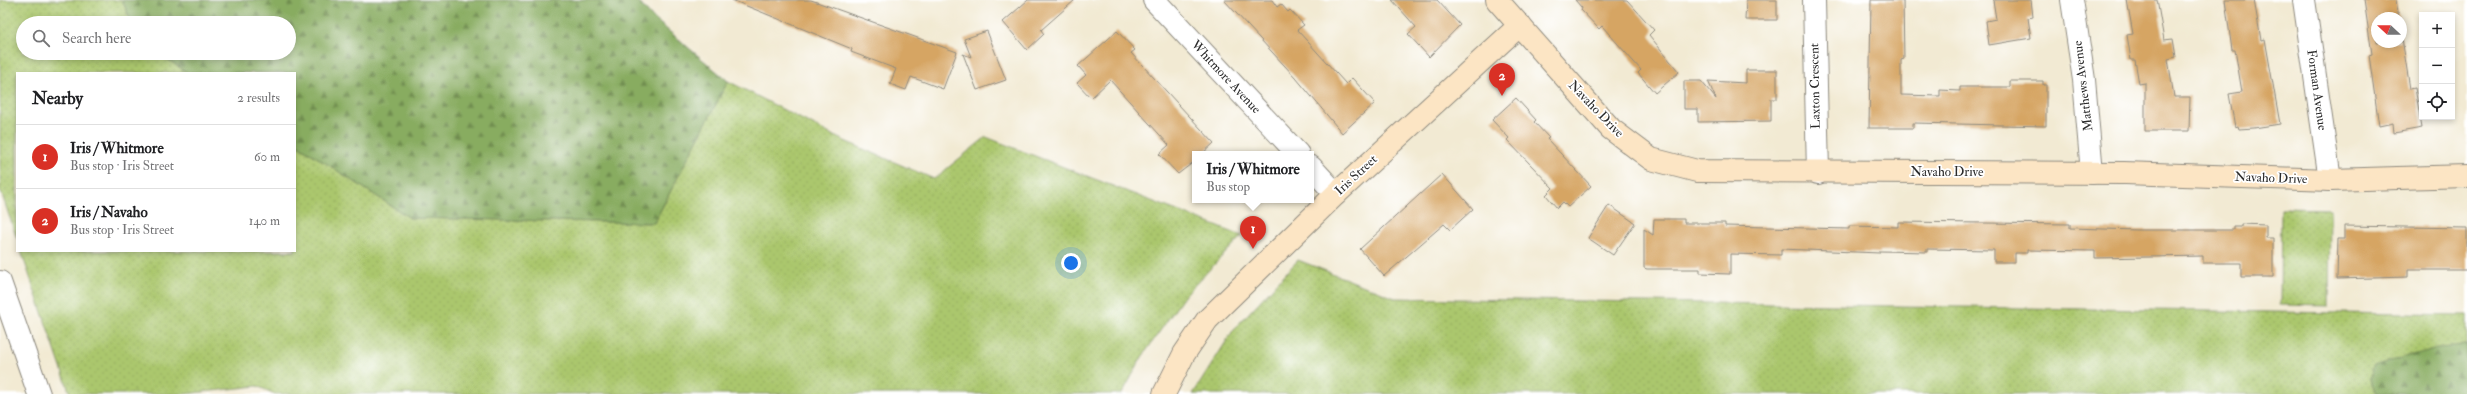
<!DOCTYPE html>
<meta charset="utf-8">
<style>
body{margin:0;font-family:"IM FELL Double Pica",serif;background:#f6f6f6;color:#202124}
.controls{position:absolute;right:12px;top:12px;display:grid;overflow:hidden;border-radius:0px;box-shadow:0 2px 6px #0003}
.controls button{width:36px;height:36px;display:grid;place-items:center;padding:0;border:0;border-bottom:1px solid #e0e0e0;background:#fff;color:#202124;font:20px sans-serif}
.compass{position:absolute;left:2371px;top:12px;width:36px;height:36px;border-radius:50%;background:#fff;box-shadow:0 2px 6px #0003;rotate:292deg}
.you{position:absolute;left:1071px;top:263px;width:14px;height:14px;margin:-10px;border:3px solid #fff;border-radius:50%;background:#1a73e8;box-shadow:0 0 0 6px #1a73e833}
.badge{display:grid;place-items:center;width:26px;height:26px;border-radius:50%;background:#d93025;color:#fff;font-size:13px;font-weight:700}
.pin{position:absolute;translate:-50% -33px;filter:drop-shadow(0 1px 2px #0008)}
.pin::after{content:'';position:absolute;top:21px;width:14px;height:12px;background:inherit;clip-path:polygon(0 0,100% 0,50% 100%)}
.popup{position:absolute;left:1192px;top:151px;width:122px;height:52px;box-sizing:border-box;display:grid;place-content:center;border-radius:0px;background:#fff;filter:drop-shadow(0 1px 3px #0005);font-size:13px;white-space:nowrap;color:#757577}
.popup b{font-size:15px;color:#202124}
.popup::after{content:'';position:absolute;left:50%;top:100%;margin-left:-8px;border:8px solid transparent;border-top-color:#fff}
.list{margin:0;padding:0;list-style:none}
h2{display:flex;justify-content:space-between;align-items:center;height:52px;margin:0;padding:0 16px;font-size:17px}
h2 small{font-size:13px;font-weight:400;color:#757577}
.list li{display:grid;grid-template-columns:26px 1fr auto;gap:12px;align-items:center;box-sizing:border-box;height:64px;padding:0 16px;border-top:1px solid #e0e0e0}
.list b{display:block;font-size:15px;white-space:nowrap}
.list p{margin:0;font-size:13px;white-space:nowrap;color:#757577}
.list em{font-size:13px;font-style:normal;color:#757577}
.icon{flex:none;width:22px;height:22px;fill:none;stroke:currentColor;stroke-width:2;stroke-linecap:round;stroke-linejoin:round}
.map{position:relative;flex:none;width:2467px;height:394px;overflow:hidden}
.search{position:absolute;background:#fff;box-shadow:0 2px 6px #0003;left:16px;top:16px;width:280px;height:44px;display:flex;align-items:center;gap:10px;box-sizing:border-box;padding:0 14px;border-radius:22px;color:#757577;font-size:15px}
.panel{position:absolute;background:#fff;box-shadow:0 2px 6px #0003;left:16px;top:72px;width:280px;height:180px;border-radius:0px}
.map>svg:first-child{display:block}
.grass{fill:url(#grass-dots);stroke:#6b794c}
.forest{fill:url(#forest-firs);stroke:#5a6c46}
.building{fill:#d6a563}
.lines{fill:none;stroke-linecap:round;stroke-linejoin:round}
.street-casing{stroke:#8e8a7f;stroke-width:24}
.secondary-casing{stroke:#8e8a7f;stroke-width:24}
.street{stroke:#fff;stroke-width:22}
.secondary{stroke:#fce5c4;stroke-width:22}
.labels{text-anchor:middle;dominant-baseline:central;stroke-width:3.5;stroke-linejoin:round;paint-order:stroke}
.street-label{font-size:13px;fill:#2b2b2b;stroke:#fff}
</style>
<div class="map">
<svg width="2467" height="394" viewBox="0 0 2467 394">
<defs>
<pattern id="grass-dots" width="8" height="8" patternUnits="userSpaceOnUse"><rect width="8" height="8" fill="#abc76d"/><path d="M2 2h.1M6 6h.1" fill="none" stroke="#93ab5f" stroke-width="1.8" stroke-linecap="round"/></pattern>
<pattern id="forest-firs" width="22" height="20" patternUnits="userSpaceOnUse"><rect width="22" height="20" fill="#88ac60"/><path d="M5 1l3.5 6h-7zM16 11l3.5 6h-7z" fill="#6f8c4f"/></pattern>
</defs>
<rect width="100%" height="100%" fill="#fff"/>
<filter id="ink" filterUnits="userSpaceOnUse"><feTurbulence type="fractalNoise" baseFrequency=".025" numOctaves="2"/><feDisplacementMap in="SourceGraphic" scale="8" xChannelSelector="R" yChannelSelector="G"/><feConvolveMatrix kernelMatrix="1 2 1 2 8 2 1 2 1" color-interpolation-filters="sRGB"/></filter>
<filter id="wash" filterUnits="userSpaceOnUse"><feTurbulence type="fractalNoise" baseFrequency=".012" numOctaves="4" result="noise"/><feDisplacementMap in="SourceGraphic" scale="16" xChannelSelector="R" yChannelSelector="G"/><feGaussianBlur stdDeviation="0.9" result="paint"/><feColorMatrix in="noise" values="0 0 0 0 0 0 0 0 0 0 0 0 0 0 0 0 0 1.4 0 .05"/><feComposite in="paint" operator="in"/></filter>
<g filter="url(#wash)">
<rect width="100%" height="100%" fill="#f2ead3"/>
<g class="grass">
<path d="M0,0h122l10,23h-109v30h135l30,20h-171v166l-17,-50z"/>
<path d="M728,81l112,58 94,40 52,-42 256,99 -57,59 -43,62 -20,37h-847l-18,-8 -72,8h-115l-49,-143h274v-108l115,75 244,5z"/>
<path d="M2281,208l49,1 -1,97 -49,-1z"/>
<path d="M1298,260l97,38 1072,17v79h-1274l41,-65z"/>
</g>
<g class="forest">
<path d="M122,0h515l14,16 77,65 -74,142 -244,-5 -115,-75v-70h-107l-30,-20h131v-30h-157z"/>
<path d="M2467,346v48h-90l-6,-14 1,-14 65,-18z"/>
</g>
<g id="blocks">
<g class="building">
<path d="M732,0h79l146,52 -14,37 -32,-12 -5,13 -16,-6 6,-15 -45,-17 1,-3z"/>
<path d="M1028,0h47l-34,30 3,4 -17,16 -24,-28z"/>
<path d="M1224,0h48l5,7 4,-3 7,8 2,-2 14,15 -7,5 11,12 38,42 6,-6 23,25 -33,30 -46,-55z"/>
<path d="M1392,0h45l23,25 -31,32 -21,-23 8,-7z"/>
<path d="M1575,0h52l27,30 -5,5 30,37 -24,21 -17,-20 3,-3 -39,-44 -3,3 -18,-19 1,-2z"/>
<path d="M1746,0h31v20h-32z"/>
<path d="M1871,0h32l1,59 -3,1v35l39,1v-6l20,1v-4h50v-6h33v4h3v41l-133,-3v5h-44z"/>
<path d="M1993,0h38l2,17 -5,1 3,20 -42,7 -3,-24 10,-2z"/>
<path d="M2127,0h30l7,40 9,-1 3,18 -8,2 6,38h16l-1,34h-44v-48l-6,1 -4,-24h-4l-4,-25 6,-1z"/>
<path d="M2225,0h29l7,40 4,-1 15,85 -26,4 -15,1 -1,-3 -3,1 -6,-33 13,-2 -7,-42h-3z"/>
<path d="M2364,0h32l3,18h-22v24h24v-10l9,57 5,-1 7,40 -28,5 -1,-10 -14,3 -10,-71 3,-1z"/>
<path d="M987,31l19,49 -29,10 -14,-36 8,3 -7,-18z"/>
<path d="M1117,31l18,19 -4,3 83,90 -12,11h-7v7l-17,13 -19,-20 10,-9 -59,-65 -19,18 -14,-15 9,-8 -8,-9z"/>
<path d="M1746,70h31v29h-6v22l-73,1v-13h-14v-28h17l15,18 -8,-18 38,2z"/>
<path d="M1516,98l20,22 -2,2 15,16 -2,1 44,47 -23,21 -5,-5 -6,6 -11,-13 7,-7 -46,-48 2,-2 -17,-18z"/>
<path d="M1442,174l31,35 -23,21 -6,-6 -60,52 -24,-27z"/>
<path d="M1609,205l26,18 -22,32 -25,-17z"/>
<path d="M1654,219h30v4h41v3l124,3v-3l49,1v-5l172,2v4l68,2h95v-3h8v-3l25,1v13h7v39h-32v-14h-38v-7l-108,2v-7l-68,-1v3h-12v9h-21v-12l-67,-1v3l-47,-1v2l-99,-4v6l-51,-1v20l-30,-1v-4h-53l-3,-1v-39l9,6z"/>
<path d="M2344,226l123,2v42h-59v7l-71,2 1,-40h6z"/>
</g>
</g>
</g>
<g filter="url(#ink)">
<use href="#blocks" fill-opacity="0" stroke="#8e8a7f" stroke-width="1"/>
<g class="lines">
<g class="street-casing">
<g id="street">
<path d="M1154,0l144,154"/>
<path d="M1814,0l4,173"/>
<path d="M2072,0l12,80 8,93"/>
<path d="M2304,0l26,180"/>
<path d="M1311,167l25,27"/>
<path d="M0,282l39,112"/>
</g>
</g>
<g class="secondary-casing">
<g id="secondary">
<path d="M1497,0l114,129 40,30 46,12 427,2 206,7 137,-4"/>
<path d="M1164,394l20,-40 23,-34 129,-126 184,-169"/>
</g>
</g>
<use href="#street" class="street"/>
<use href="#secondary" class="secondary"/>
</g>
</g>
<g class="labels">
<g class="street-label">
<text transform="translate(1226 77) rotate(47)">Whitmore Avenue</text>
<text transform="translate(1815 86) rotate(-91)">Laxton Crescent</text>
<text transform="translate(2083 86) rotate(-97)">Matthews Avenue</text>
<text transform="translate(2317 90) rotate(82)">Forman Avenue</text>
<text transform="translate(1596 109) rotate(46)">Navaho Drive</text>
<text x="1947" y="172">Navaho Drive</text>
<text transform="translate(1356 175) rotate(-43)">Iris Street</text>
<text transform="translate(2271 178) rotate(2)">Navaho Drive</text>
</g>
</g>
</svg>
<div class="controls">
<button>+</button>
<button>−</button>
<button><svg class="icon" aria-label="locate" viewBox="0 0 24 24"><circle cx="12" cy="12" r="6"/><path d="M12 2v4M12 18v4M2 12h4M18 12h4"/></svg></button>
</div>
<svg class="compass" viewBox="-18 -18 36 36"><path d="M0-13l5 13h-10z" fill="#e53935"/><path d="M0 13l5-13h-10z" fill="#757577"/></svg>
<div class="you"></div>
<div class="pin badge" style="left:1253px;top:249px">1</div>
<div class="popup"><b>Iris / Whitmore</b>Bus stop</div>
<div class="pin badge" style="left:1502px;top:96px">2</div>
<div class="search"><svg class="icon" aria-label="search" viewBox="0 0 24 24"><circle cx="10" cy="10" r="6"/><path d="M15 15l6 6"/></svg>Search here</div>
<section class="panel">
<h2>Nearby<small>2 results</small></h2>
<ul class="list">
<li><span class="badge">1</span><div><b>Iris / Whitmore</b><p>Bus stop · Iris Street</p></div><em>60 m</em></li>
<li><span class="badge">2</span><div><b>Iris / Navaho</b><p>Bus stop · Iris Street</p></div><em>140 m</em></li>
</ul>
</section>
</div>
